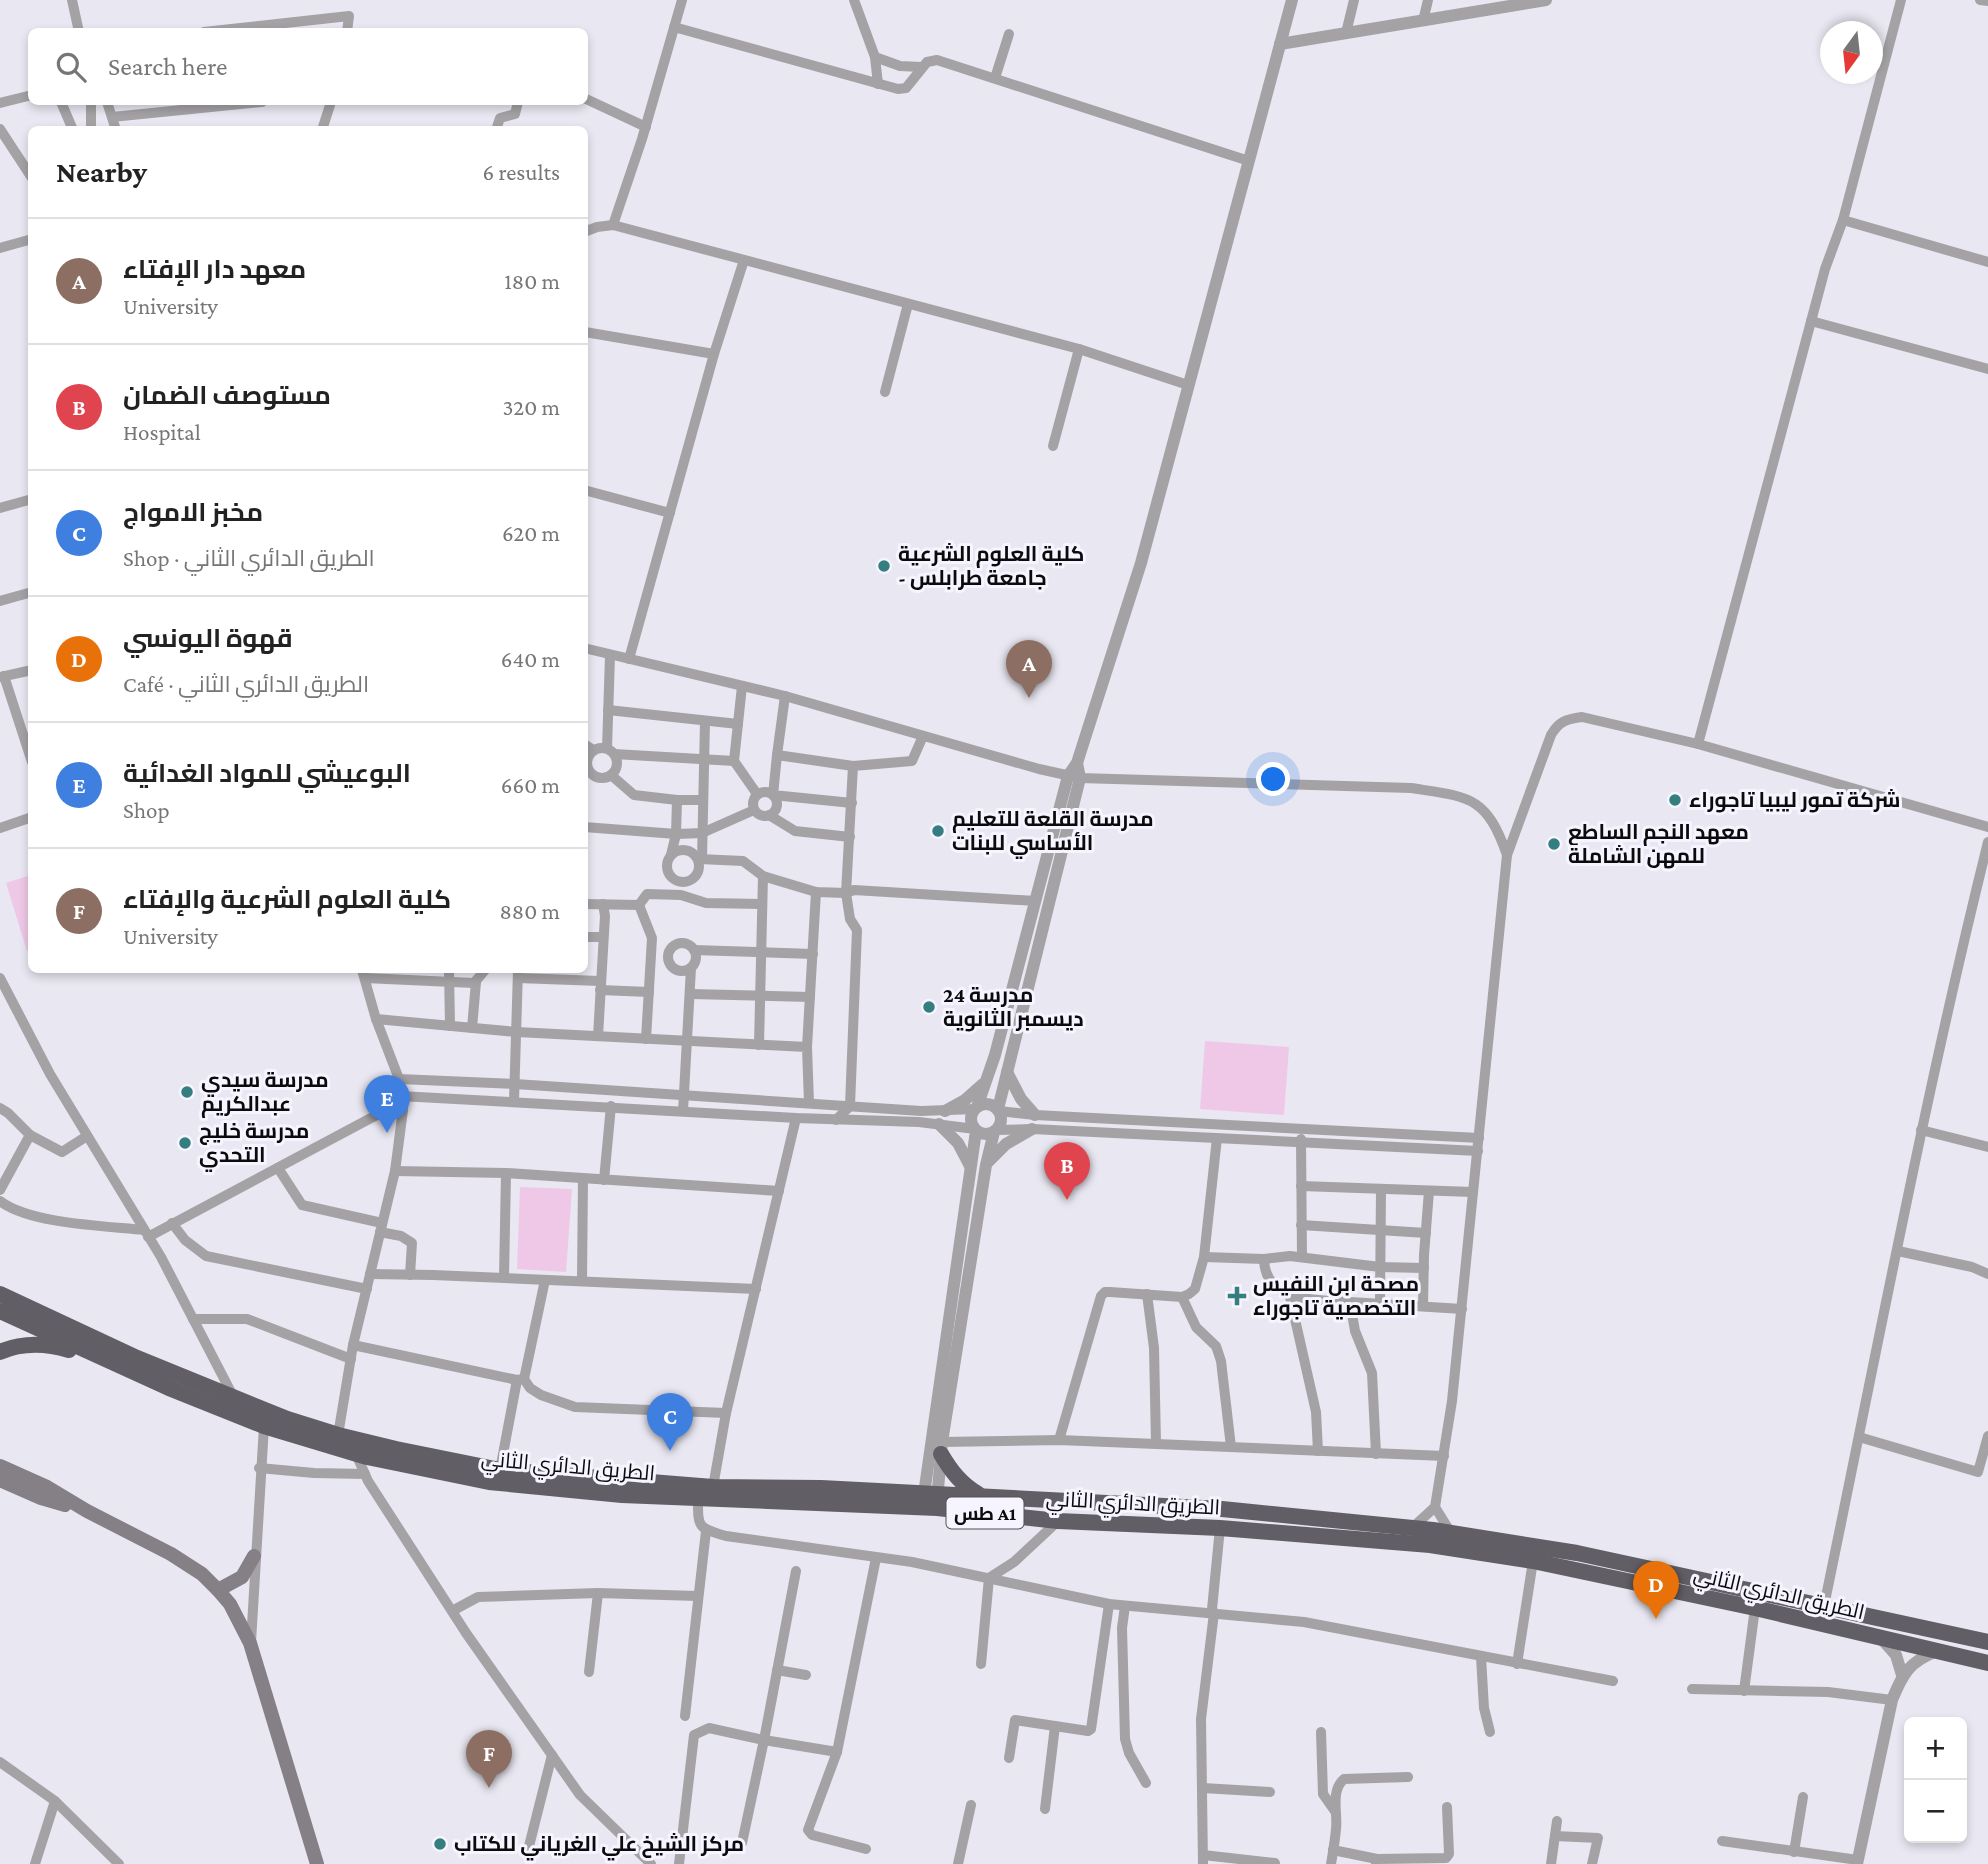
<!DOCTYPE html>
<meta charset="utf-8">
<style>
body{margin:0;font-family:"Crimson Pro",Cairo,serif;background:#f2f2f2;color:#222}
.controls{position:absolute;right:21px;bottom:21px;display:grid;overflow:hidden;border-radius:10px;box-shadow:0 4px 10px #0003}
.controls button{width:63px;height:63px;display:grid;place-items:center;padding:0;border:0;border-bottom:2px solid #e0e0e0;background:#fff;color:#222;font:35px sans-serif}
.compass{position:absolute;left:1820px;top:21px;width:63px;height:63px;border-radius:50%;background:#fff;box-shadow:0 4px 10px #0003;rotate:195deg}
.you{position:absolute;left:1274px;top:780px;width:24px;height:24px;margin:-18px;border:5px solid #fff;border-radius:50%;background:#1a73e8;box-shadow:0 0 0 10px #1a73e833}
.badge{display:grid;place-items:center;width:46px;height:46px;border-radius:50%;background:#111827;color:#fff;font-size:23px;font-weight:700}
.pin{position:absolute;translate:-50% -58px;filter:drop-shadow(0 2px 4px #0008)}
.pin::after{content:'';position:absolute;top:37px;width:24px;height:21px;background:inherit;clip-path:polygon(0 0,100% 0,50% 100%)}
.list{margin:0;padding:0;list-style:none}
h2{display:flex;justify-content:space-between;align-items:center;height:91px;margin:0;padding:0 28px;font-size:30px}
h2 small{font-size:23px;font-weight:400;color:#767676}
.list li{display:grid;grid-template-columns:46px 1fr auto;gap:21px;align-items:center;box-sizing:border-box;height:126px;padding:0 28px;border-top:2px solid #e0e0e0}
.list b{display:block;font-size:26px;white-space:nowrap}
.list p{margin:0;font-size:23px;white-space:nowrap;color:#767676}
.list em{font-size:23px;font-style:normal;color:#767676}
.icon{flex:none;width:38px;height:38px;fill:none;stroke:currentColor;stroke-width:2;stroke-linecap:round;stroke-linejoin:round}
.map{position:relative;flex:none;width:1988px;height:1864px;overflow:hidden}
.search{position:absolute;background:#fff;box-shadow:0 4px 10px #0003;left:28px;top:28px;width:560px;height:77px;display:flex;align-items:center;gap:18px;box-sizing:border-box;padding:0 24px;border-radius:10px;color:#767676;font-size:26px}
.panel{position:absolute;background:#fff;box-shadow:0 4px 10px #0003;left:28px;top:126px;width:560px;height:847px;border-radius:10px}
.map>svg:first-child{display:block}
.green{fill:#efc8e7}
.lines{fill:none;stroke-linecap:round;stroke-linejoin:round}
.minor{stroke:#a5a2a6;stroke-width:10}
.tertiary{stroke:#a5a2a6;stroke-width:12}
.secondary{stroke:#848086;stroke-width:14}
.trunk{stroke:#625e65;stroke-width:16}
.poi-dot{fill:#357e80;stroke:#f6f4fe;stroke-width:2.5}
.labels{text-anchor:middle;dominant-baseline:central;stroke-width:6;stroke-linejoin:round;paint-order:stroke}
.shield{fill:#f6f4fe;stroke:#525156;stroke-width:2}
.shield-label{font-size:19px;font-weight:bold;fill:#0b0b0e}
.poi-label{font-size:21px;font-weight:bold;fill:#0b0b0e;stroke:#f6f4fe;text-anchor:start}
.street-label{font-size:21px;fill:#0b0b0e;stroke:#f6f4fe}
</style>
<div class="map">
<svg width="1988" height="1864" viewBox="0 0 1988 1864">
<rect width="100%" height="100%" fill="#e9e7f1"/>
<g class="green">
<path d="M31,875v75l-4,1 -21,-68z"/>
<path d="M1205,1041l84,6 -5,68 -84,-6z"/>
<path d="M520,1187l52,2 -6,83 -49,-3z"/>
</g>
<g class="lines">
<g class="minor">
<path d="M72,0l7,32"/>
<path d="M854,0l21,57 25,9 21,1"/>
<path d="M1980,0l8,1"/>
<path d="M1423,21l5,-21"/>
<path d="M674,27l224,62 8,-1 21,-26 10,-2 312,101"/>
<path d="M204,32l145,-16 -2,16"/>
<path d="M1346,33l8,-33"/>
<path d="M875,57l3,27"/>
<path d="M995,78l14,-44"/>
<path d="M584,98l62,29"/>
<path d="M61,102l12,28"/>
<path d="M91,102v28"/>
<path d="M107,102l9,28"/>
<path d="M0,103l32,-8"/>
<path d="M112,117l150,-15"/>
<path d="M0,129l32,49"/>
<path d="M322,130l9,-28"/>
<path d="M496,130l4,-12 15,-4 3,-12"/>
<path d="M1843,220l145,42"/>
<path d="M613,225l29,-86 40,-139"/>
<path d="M584,232l13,-5 16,-2 466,124 109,36"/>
<path d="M0,248l32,-9"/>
<path d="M1811,321l177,48"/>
<path d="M584,335l1,-3 129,22"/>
<path d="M885,392l23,-88"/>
<path d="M1053,446l26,-97"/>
<path d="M584,490l86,23"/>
<path d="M0,508l32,-9"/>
<path d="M0,601l32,-9"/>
<path d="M584,648l201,48 254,73 41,9 331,10c58,9 75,7 96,67l-55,546 -17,106 -23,21"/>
<path d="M629,659l85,-305 30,-94"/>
<path d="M4,676l28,86"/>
<path d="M0,677l32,-7"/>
<path d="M742,686l-8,75 23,33"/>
<path d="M785,696l-8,59 76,11"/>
<path d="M608,710l130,14"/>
<path d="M584,744l9,6"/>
<path d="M1698,744l127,-475 18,-49 58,-220"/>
<circle cx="602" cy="763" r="15"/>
<path d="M607,748l3,-92"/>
<path d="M614,754l120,7"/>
<path d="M777,755l-4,40 79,8"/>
<path d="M611,775l23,20 43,5"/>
<circle cx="765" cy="804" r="12"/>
<path d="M769,815l26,16 55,6"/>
<path d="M584,827l92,7 26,-1 52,-23"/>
<path d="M0,828l32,-11"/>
<circle cx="683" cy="866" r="16"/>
<path d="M671,855l5,-21 1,-34h26"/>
<path d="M1507,855l44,-120c8,-14 16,-16 31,-18l116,27 290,83"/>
<path d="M699,859l44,2 20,15 53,16 30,1 8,-3 181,11"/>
<path d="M702,859l3,-138"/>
<path d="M584,904l55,1"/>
<path d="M639,905l13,33 -6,101"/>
<path d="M639,905l8,-11 34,1 25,8 56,1"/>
<path d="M584,937h18"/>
<circle cx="682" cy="957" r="14"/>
<path d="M694,950l119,4"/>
<path d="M449,970l1,56"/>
<path d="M0,978l50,96 111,183 72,139"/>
<path d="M365,978l109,5 11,-13"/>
<path d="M518,978l82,3"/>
<path d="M600,990l49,2"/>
<path d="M691,994l119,3"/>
<path d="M376,1019l141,13 290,15 2,56"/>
<path d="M472,1028l4,-46"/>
<path d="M598,1036l7,-120 -2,-12"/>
<path d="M759,1045l4,-169"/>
<path d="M807,1047l9,-155"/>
<path d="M399,1079l116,5 406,27 54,-2"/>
<path d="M400,1096l396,22 123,4 56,7"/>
<path d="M514,1101l4,-131"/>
<path d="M0,1108l8,5 22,22"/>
<path d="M683,1111l8,-143"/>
<path d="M999,1111l36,4 444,23"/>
<path d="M836,1120l14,-14 7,-176 -7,-11 -4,-26 7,-127 59,-5 11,-25"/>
<path d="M997,1130l35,-1 446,22"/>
<path d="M1921,1130l67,17"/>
<path d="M1301,1139l1,118"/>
<path d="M278,1168l24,37 80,18"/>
<path d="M395,1171l111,2 273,18"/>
<path d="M604,1180l7,-74"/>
<path d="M1301,1186l172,6"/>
<path d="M0,1190l30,-55 32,17 25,-16"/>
<path d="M0,1201c30,23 106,25 144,29"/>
<path d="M172,1223l13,17 21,16 161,33"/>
<path d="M1301,1225l125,8"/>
<path d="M380,1232l21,4 11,7 -2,32"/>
<path d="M148,1237l253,-135"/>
<path d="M1898,1251l74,16 16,7"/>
<path d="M1204,1257l60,2 26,-3 90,11 44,1"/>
<path d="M1264,1259c1,45 54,40 86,43l5,29 17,42 4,81"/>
<path d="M370,1274l63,1 323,14"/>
<path d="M504,1278l2,-105"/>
<path d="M545,1280l-21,99 6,9 11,7 34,12 151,6"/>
<path d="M582,1281l1,-103"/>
<path d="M1147,1294l7,54 2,96"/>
<path d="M1182,1297l14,30 20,19 5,15 10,86"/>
<path d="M1290,1297l26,115 2,39"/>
<path d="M1350,1302l112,7"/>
<path d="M1380,1303l1,-114"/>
<path d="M1423,1306l1,-51 5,-64"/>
<path d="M193,1319h54l104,40"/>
<path d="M353,1345l164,35 7,-1"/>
<path d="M338,1435l15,-90 42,-174 8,-61 -4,-31 -23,-60 -14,-49"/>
<path d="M1859,1437l119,35 10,-36"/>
<path d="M1059,1440l42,-144 4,-4h5l72,5 7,-3 6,-5 9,-32 13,-119"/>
<path d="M942,1442l117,-2 385,16"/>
<path d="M356,1454l12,27 98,152 114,162 71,69"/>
<path d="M259,1468l55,5 51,1"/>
<path d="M500,1470l17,-90"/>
<path d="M713,1487l13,-74 70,-295"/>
<path d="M698,1498c0,29 -1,30 28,38l186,26 197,42 195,18 309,59"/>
<path d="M1435,1507l16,26"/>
<path d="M1125,1606l-3,22 3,111 4,14 17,30"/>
<path d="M1824,1606c53,-255 101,-511 164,-764"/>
<path d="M452,1611l26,-14 120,-4"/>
<path d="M251,1642l13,-216"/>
<path d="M1481,1657l3,51 6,24"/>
<path d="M981,1664l8,-86 25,-16 44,-41"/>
<path d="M1517,1664l16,-103"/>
<path d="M777,1670l29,5"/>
<path d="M589,1672l9,-79 99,3"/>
<path d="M1692,1689l136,3 64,8"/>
<path d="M1744,1691l11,-83"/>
<path d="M685,1716l21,-185"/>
<path d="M1321,1732l2,62 12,17"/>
<path d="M837,1752l-29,78 4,5 54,14"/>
<path d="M1009,1758l6,-38 73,11 3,-2 18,-125"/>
<path d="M0,1762l55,39 64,63"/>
<path d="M1203,1788l67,4"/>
<path d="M1045,1809l10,-83"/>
<path d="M1555,1836l43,2 -6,26"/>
<path d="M1722,1841l136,19"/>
<path d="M742,1843l22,-103 32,-169"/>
<path d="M1333,1850l44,9"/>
<path d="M1794,1852l9,-55"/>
<path d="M527,1854l25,-99"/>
<path d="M1203,1855l72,8"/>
<path d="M35,1864l20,-63"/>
<path d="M679,1864l15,-129 15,-7 55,12 73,12 39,-194"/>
<path d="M958,1864l13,-59"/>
<path d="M1203,1864l-2,-145 13,-106 -2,-4 8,-81"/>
<path d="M1331,1864c2,-12 4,-23 5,-35 2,-16 -6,-38 8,-50l64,-2"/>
<path d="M1376,1864l1,-5 69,-1 3,-4 -2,-47"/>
<path d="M1551,1864l6,-43"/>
</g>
<g class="tertiary">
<path d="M1280,44l266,-44"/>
<path d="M1007,1072l14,27 14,16"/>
<circle cx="986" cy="1119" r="15"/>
<path d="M977,1107l18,-52 73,-279 9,-13 7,-22 57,-178 151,-563"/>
<path d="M998,1109l82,-331 -3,-15"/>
<path d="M945,1111l20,-11 18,-16"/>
<path d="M939,1124l19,19 12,23"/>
<path d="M988,1162l18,-18 26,-15"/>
<path d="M923,1501l53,-370"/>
<path d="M937,1501l5,-59 44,-277 8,-33"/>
<path d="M1880,1637l16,18 6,20"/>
<path d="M1857,1864l35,-164c11,-27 17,-38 45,-49"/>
</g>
<g class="secondary">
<path d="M0,1466l47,21 40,24 84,43 31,20 16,16 12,14 20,39 67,221"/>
<path d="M0,1480l41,18 24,7"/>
<path d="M218,1590l24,-13 12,-21"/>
</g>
<g class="trunk">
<path d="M0,1294l137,64 150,61 51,16 58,14 104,21 213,17 108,1 401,21 211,21 144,23 411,89"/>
<path d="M0,1311l169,77 95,38 103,31 122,25 133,13 315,13 121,13 162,7 210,17 103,16 222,47 233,55"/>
<path d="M0,1352c23,-10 45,-9 69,-2"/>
<path d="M941,1454c10,17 20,30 37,40"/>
</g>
</g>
<g class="poi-dot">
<circle cx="884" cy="566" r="7"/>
<circle cx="1675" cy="800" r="7"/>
<circle cx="938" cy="831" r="7"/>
<circle cx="1554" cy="844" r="7"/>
<circle cx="929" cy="1007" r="7"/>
<circle cx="187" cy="1092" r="7"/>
<circle cx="185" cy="1143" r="7"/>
<path d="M1233.5 1285.5h7v7h7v7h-7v7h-7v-7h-7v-7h7z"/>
<circle cx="440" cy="1844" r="7"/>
</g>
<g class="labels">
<rect class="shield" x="946.5" y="1497.5" width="77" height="31" rx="5"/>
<g class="shield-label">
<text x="985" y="1513">طس A1</text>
</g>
<g class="poi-label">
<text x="898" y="554">كلية العلوم الشرعية<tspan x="898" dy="24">- جامعة طرابلس</tspan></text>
<text x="1689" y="800">شركة تمور ليبيا تاجوراء</text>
<text x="952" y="819">مدرسة القلعة للتعليم<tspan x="952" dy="24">الأساسي للبنات</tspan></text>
<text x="1568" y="832">معهد النجم الساطع<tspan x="1568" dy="24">للمهن الشاملة</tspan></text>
<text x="943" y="995">مدرسة 24<tspan x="943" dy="24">ديسمبر الثانوية</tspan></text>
<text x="201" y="1080">مدرسة سيدي<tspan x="201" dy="24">عبدالكريم</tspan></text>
<text x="199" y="1131">مدرسة خليج<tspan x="199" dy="24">التحدي</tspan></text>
<text x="1253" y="1284">مصحة ابن النفيس<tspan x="1253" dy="24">التخصصية تاجوراء</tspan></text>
<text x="454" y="1844">مركز الشيخ علي الغرياني للكتاب</text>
</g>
<g class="street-label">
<text transform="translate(568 1466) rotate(5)">الطريق الدائري الثاني</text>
<text transform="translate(1133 1503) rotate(3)">الطريق الدائري الثاني</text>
<text transform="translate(1779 1593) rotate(13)">الطريق الدائري الثاني</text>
</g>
</g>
</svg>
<div class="controls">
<button>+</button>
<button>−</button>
</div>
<svg class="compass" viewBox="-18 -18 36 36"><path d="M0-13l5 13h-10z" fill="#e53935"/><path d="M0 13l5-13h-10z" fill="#767676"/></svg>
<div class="you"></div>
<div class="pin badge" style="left:1029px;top:698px;background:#8d6e63">A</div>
<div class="pin badge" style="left:1067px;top:1200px;background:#e0444e">B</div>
<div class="pin badge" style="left:670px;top:1451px;background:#3f7fe0">C</div>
<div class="pin badge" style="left:1656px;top:1619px;background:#e8710a">D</div>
<div class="pin badge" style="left:387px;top:1133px;background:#3f7fe0">E</div>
<div class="pin badge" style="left:489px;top:1788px;background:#8d6e63">F</div>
<div class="search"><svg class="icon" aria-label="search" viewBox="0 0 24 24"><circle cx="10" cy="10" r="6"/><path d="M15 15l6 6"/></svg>Search here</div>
<section class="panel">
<h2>Nearby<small>6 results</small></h2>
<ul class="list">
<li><span class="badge" style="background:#8d6e63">A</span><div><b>معهد دار الإفتاء</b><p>University</p></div><em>180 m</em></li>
<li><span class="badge" style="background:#e0444e">B</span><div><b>مستوصف الضمان</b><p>Hospital</p></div><em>320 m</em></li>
<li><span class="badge" style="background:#3f7fe0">C</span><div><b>مخبز الامواج</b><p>Shop · الطريق الدائري الثاني</p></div><em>620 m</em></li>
<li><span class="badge" style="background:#e8710a">D</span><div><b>قهوة اليونسي</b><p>Café · الطريق الدائري الثاني</p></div><em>640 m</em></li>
<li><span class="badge" style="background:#3f7fe0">E</span><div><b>البوعيشي للمواد الغدائية</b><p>Shop</p></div><em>660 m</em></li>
<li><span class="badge" style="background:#8d6e63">F</span><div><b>كلية العلوم الشرعية والإفتاء</b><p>University</p></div><em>880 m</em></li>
</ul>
</section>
</div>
